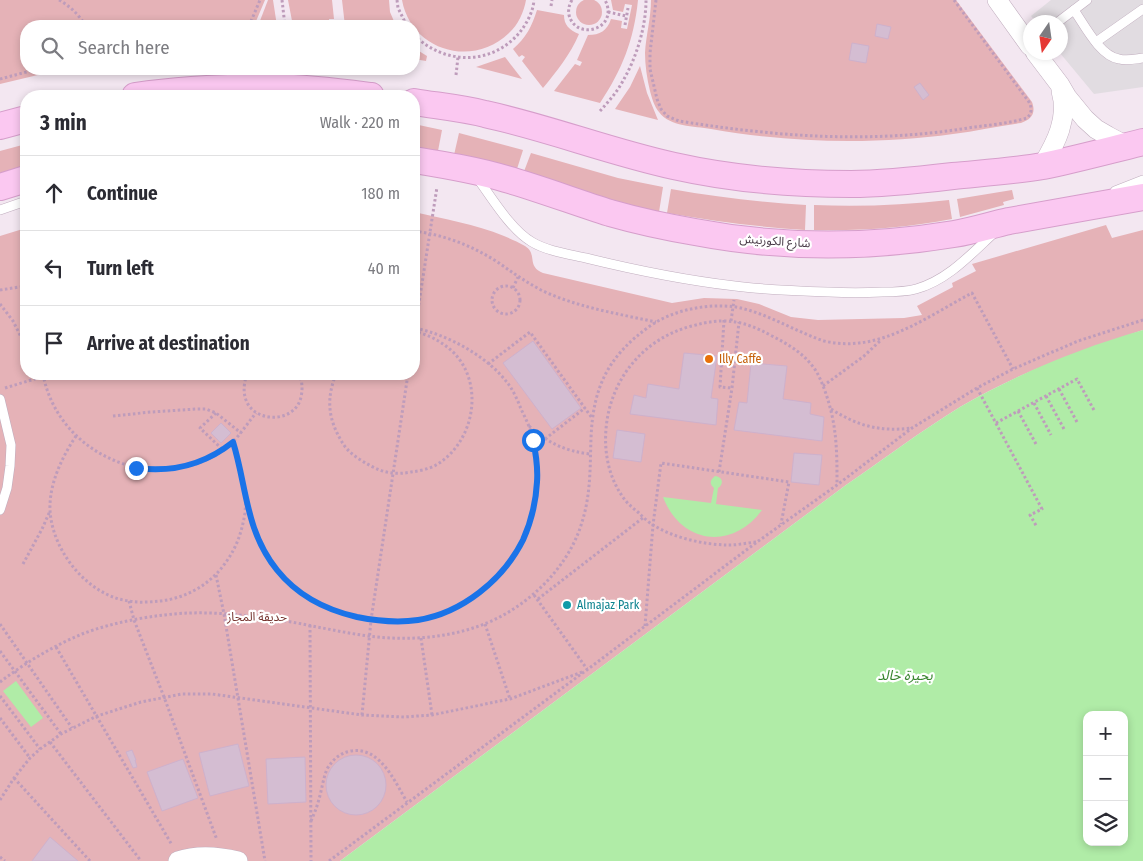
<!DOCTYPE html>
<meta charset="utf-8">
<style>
body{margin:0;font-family:"Fira Sans Condensed","Noto Sans Arabic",sans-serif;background:#f7f7f7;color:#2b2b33}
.controls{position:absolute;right:15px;bottom:15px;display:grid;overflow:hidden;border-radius:10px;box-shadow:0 2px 8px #0003}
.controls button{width:45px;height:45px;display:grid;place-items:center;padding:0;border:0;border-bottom:1px solid #e1e1e2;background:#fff;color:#2b2b33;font:25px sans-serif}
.compass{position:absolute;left:1023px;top:15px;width:45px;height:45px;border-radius:50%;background:#fff;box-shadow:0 2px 8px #0003;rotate:193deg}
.stop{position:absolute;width:15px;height:15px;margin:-11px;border:4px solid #1a73e8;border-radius:50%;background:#fff}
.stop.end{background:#1a73e8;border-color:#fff;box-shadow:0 1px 5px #0008}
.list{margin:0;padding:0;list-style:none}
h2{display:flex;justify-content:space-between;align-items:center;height:65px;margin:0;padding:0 20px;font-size:21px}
h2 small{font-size:16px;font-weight:400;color:#7c7c81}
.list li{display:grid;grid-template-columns:32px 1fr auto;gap:15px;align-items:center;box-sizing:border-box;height:75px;padding:0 20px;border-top:1px solid #e1e1e2}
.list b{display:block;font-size:19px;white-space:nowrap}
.list em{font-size:16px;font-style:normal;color:#7c7c81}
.icon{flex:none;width:28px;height:28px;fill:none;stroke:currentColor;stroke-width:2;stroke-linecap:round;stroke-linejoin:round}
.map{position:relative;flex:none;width:1143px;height:861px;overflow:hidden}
.search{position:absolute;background:#fff;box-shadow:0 2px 8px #0003;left:20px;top:20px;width:400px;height:55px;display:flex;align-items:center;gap:12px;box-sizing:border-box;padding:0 18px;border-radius:20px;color:#7c7c81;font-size:19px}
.panel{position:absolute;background:#fff;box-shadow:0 2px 8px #0003;left:20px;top:90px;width:400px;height:290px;border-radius:20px}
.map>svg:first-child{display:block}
.green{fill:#e5b2b7}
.parking{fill:#e1dce1}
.water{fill:#b0eca7;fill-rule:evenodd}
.building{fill:#d4bdd2;stroke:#ceb1cc}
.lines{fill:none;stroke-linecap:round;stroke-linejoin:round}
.lane-casing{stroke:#c0adbe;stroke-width:10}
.street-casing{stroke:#c0adbe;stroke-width:20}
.secondary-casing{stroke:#d69ecb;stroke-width:28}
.path{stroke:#be9cbb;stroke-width:3;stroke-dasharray:2.5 2.5;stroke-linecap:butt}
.lane{stroke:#fff;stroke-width:9}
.street{stroke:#fff;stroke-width:19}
.secondary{stroke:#fbc8f1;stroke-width:26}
.route{stroke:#1a73e8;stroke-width:6}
.food-dot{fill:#e8710a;stroke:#fff;stroke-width:2}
.culture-dot{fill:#0f9aa8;stroke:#fff;stroke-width:2}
.labels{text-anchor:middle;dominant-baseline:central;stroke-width:4.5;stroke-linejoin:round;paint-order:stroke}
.street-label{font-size:12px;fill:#453744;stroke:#fff}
.food-label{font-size:12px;fill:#c56008;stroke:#fff;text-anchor:start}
.culture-label{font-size:12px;fill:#0d838f;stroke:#fff;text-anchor:start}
.park-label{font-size:12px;fill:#74322d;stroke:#fff}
.water-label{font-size:14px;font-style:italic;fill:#37842d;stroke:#fff}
</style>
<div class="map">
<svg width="1143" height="861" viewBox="0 0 1143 861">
<rect width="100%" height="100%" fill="#f3e7f1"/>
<g class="green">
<circle cx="589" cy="12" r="13"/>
<path d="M0,0h265l-11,26h-228v43h37l-63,15z"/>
<path d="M268,0h5l4,26h-19z"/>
<path d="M288,0h44l2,19h-5l1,7h-37z"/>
<path d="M342,0h47l1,12 6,14h-51z"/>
<path d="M402,0h124c-2,12 -8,25 -17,33 -37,36 -98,17 -107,-33z"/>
<path d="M611,0h27c-4,40 -16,70 -38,103l-46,-12 21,-27 5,2 2,-4 -5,-2 11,-25c12,0 19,-4 23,-16l11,2 -1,7 6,1 5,-24 -7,-1 -2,8 -10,-2z"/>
<path d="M651,0h305l76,102c4,11 0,17 -11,21 -22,3 -45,8 -68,11 -78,11 -164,9 -242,-5 -17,-3 -41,-2 -52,-17 -5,-6 -7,-14 -9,-21 -3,-12 -5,-26 -5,-38 1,-18 6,-35 6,-53z"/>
<path d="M537,10l27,5c0,10 5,15 15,19 -9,21 -22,37 -36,54l-21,-27 3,-4 -3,-2 -3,2 -6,-8c13,-11 19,-23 24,-39z"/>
<path d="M414,48l13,8 -1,5 -12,-2z"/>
<path d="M505,57l17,22 -46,-12z"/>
<path d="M640,66l7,27 11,27 -43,-11 15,-22z"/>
<path d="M414,124l28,6 -4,21 -24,-4z"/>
<path d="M459,133l64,17 -7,22 -62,-17z"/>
<path d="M26,144v21l-26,9v-23z"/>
<path d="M531,153l87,25 45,9 -4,25 -46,-11 -90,-27z"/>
<path d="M671,189c45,8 89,13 135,16l-1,25c-47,-3 -92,-9 -138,-17z"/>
<path d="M1012,190l2,9 -11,3 1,3 -44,12 -3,-18z"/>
<path d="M949,200l3,19c-47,9 -91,12 -138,11v-25c46,2 90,0 135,-5z"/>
<path d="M414,212c30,7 61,12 90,24 7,3 14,6 21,10 13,8 1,20 18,27l129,30 32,-5 33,1 22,5 32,13 27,3 86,-2 18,-3 -5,-9 36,-19 -1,-4 24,-12 -4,-7 134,-39 6,13 31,-8v100c-63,21 -126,43 -183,77 -39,24 -76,52 -114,78l-506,376h-340v-625l26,-8v146h388z"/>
</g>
<path class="parking" d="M1051,0h92v87l-49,7 -34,-41v-31h-24l-5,-6z"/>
<g class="water">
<path d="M1143,330v531h-803l506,-376c38,-26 75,-54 114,-78 57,-33 120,-59 183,-77zM1087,715h37v127h-37z"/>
<path d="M715,476c8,1 9,8 3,12l-2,16 46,6c-30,41 -81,34 -99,-13l48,6 3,-15c-5,-4 -4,-8 1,-12z"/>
<path d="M16,681l27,37 -12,9 -28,-36z"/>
</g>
<g class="building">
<path d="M877,24l14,3 -3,12 -13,-3z"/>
<path d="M852,43l17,3 -3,17 -17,-3z"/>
<path d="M920,83l9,12 -6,5 -9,-13z"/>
<path d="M533,341l48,67 -29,21 -49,-66z"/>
<path d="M684,353l33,3 -6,42 7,1 -2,26 -86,-11 4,-19 12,3 2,-14 31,5z"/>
<path d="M751,363l36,3 -4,33 28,4 -1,11 14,3 -2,24 -88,-11 5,-28 8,1z"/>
<path d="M221,423l10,10 -10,10 -10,-10z"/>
<path d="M617,430l28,4 -4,28 -28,-4z"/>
<path d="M794,453l28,2 -3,30 -28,-3z"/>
<path d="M238,744l11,42 -39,10 -11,-43z"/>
<path d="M132,750l4,10h-1l2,7 -4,1 -7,-16z"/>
<circle cx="356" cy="785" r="30"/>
<path d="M305,757l1,45 -38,2 -2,-45z"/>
<path d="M183,759l15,39 -36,13 -15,-39z"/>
<path d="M50,837l28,24h-46z"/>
</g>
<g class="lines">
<g class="lane-casing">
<g id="lane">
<path d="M1074,10c11,16 26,46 45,49 8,2 16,0 24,-1"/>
<path d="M1058,22l29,-22"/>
<path d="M1096,42l47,-33"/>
<path d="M478,179c14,19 33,51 54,63 15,9 36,12 54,16 49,12 98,22 149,28 31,4 63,5 94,6 18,1 35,1 53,0 11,0 23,0 34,-3 32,-9 55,-35 79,-57"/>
<path d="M1115,191l28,-11"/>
<path d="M0,210l26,-9"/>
<path d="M0,399l11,46 -1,21 -3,22 -7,22"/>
</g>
</g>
<g class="street-casing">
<g id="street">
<path d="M997,0l33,46"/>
<path d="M1035,52l25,33 7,12 18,22 11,10 12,7 19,10"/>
<path d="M1042,166c14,-23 27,-48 19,-75"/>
<path d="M178,861c20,-7 40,-5 60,0"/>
</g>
</g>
<g class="secondary-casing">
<g id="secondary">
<path d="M135,96c47,-7 94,-9 141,-9 32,1 63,5 95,9"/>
<path d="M414,102c24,4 47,6 71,12 64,14 125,38 189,52 58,13 118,18 177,18 34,0 68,-4 102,-8 30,-3 61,-5 90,-10 34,-7 67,-16 100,-24"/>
<path d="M0,126l26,-7"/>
<path d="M414,160c31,5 62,10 92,19 35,10 69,23 104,34 28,8 56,14 85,19 84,16 174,16 259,2 19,-3 37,-9 55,-13 45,-8 89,-16 134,-24"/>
<path d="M0,187l26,-8"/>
</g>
</g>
<g class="path">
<path d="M59,0c11,6 20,15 27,26"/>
<path d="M282,0l3,26"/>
<path d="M397,0l1,8 9,18"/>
<path d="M572,0c-3,5 -4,10 -3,15 7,27 51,14 36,-15"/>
<path d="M656,0l-6,53v16l7,30 4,10 6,7 12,5c99,16 195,23 295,6 17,-2 36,-4 53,-9 5,-5 5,-10 2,-16l-75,-102"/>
<path d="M551,6l1,-6"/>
<path d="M608,12l18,4"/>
<path d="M625,25l3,-17"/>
<path d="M249,26l11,-26"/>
<path d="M414,35c30,30 78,31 106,-3 7,-9 13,-20 14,-32"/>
<path d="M456,75l2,-18"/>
<path d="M0,79l38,-10"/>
<path d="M600,111c9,-10 18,-20 24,-32 13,-23 22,-53 22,-79"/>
<path d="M414,231c31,4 59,15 85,32 14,10 27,19 42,27 35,17 78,24 115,32"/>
<circle cx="506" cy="300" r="14"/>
<path d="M513,288l5,-11"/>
<path d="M0,290l26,-4"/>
<path d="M0,304l13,17 13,26"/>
<path d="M724,320l-4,67 12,1"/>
<path d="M731,321l3,-21"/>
<path d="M414,335l23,-148"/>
<path d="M488,364l42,-32 62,86"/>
<path d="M43,374c15,81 112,123 181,76 13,-10 22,-25 32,-37"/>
<path d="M247,374c-17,49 47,56 54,23 2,-9 1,-16 -2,-23"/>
<path d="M336,374c-10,25 -8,45 6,68 6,11 18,18 29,24 13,7 25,9 40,6 8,-1 18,-3 25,-7 38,-22 49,-80 18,-112 -11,-11 -25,-18 -40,-22"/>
<path d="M823,386l41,-30 17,-16"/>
<path d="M5,388l46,-14"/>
<path d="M977,388l65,121 -12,6 7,12"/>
<path d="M1059,389l18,33"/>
<path d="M1046,396l18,33"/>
<path d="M1034,403l17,32"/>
<path d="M831,409c27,17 49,23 81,19"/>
<path d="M1018,411l18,33"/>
<path d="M216,413l-16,15 23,22"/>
<path d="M113,416l38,-4 46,-3h9l10,4 25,20"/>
<path d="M996,423l81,-44 18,33"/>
<path d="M529,426c19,17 36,25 61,28"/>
<path d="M76,436c-14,21 -27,48 -26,74 2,41 38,86 79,91 10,2 21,1 31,0 27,-3 51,-17 66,-39 11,-15 16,-31 19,-49 0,-4 1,-8 1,-12 0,-5 -2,-10 -3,-15 -3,-15 -5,-29 -10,-44"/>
<path d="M545,439l40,-31"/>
<path d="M719,472l13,-84 7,-66"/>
<path d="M246,501c6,25 15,49 31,69 40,48 112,63 170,42 17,-7 33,-19 46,-32 37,-36 52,-89 40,-139 -2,-12 -7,-22 -12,-32 -3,-8 -7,-17 -12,-24 -20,-28 -62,-51 -95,-57"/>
<path d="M756,542c-9,1 -18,3 -27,3 -24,0 -55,-7 -76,-20 -5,-3 -10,-8 -14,-12 -5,-4 -10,-8 -14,-13 -16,-21 -21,-46 -19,-71 4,-50 38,-91 86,-103 32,-9 51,-6 80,10 16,8 31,17 42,32 5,7 8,15 11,23 12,34 12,59 12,94"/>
<path d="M23,564l19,-35 8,-18"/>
<path d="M216,575l8,39 41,247"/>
<path d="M534,595l53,74"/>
<path d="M538,599l106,-82"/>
<path d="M129,601l5,19 30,77 53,143"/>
<path d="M0,624l72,104"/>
<path d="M485,624l25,75"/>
<path d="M310,625l1,236"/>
<path d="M645,626l8,-101 8,-62 128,19 -8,42"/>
<path d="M421,638l11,77"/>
<path d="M56,647l116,198"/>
<path d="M0,651l61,83"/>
<path d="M0,682c25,-19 53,-36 82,-48 31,-12 75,-20 108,-21 30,-1 60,3 90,7 30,5 59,12 88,16 46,6 98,1 139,-23 34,-20 64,-53 75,-91 9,-28 8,-56 9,-84 2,-51 17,-82 59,-112 23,-16 57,-23 86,-19 31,6 58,24 88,34 55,13 102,-24 148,-48l41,76"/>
<path d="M0,696l40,53"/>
<path d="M362,715l9,-95 37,-246"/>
<path d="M0,718l30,40"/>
<path d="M50,742l91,119"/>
<path d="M14,778l76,83"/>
<path d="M0,800l14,-22 16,-20 10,-9 21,-15 36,-18 44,-14 41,-8h30l150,21 42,2 28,-2 78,-16 72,-27"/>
<path d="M311,821c3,-7 6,-14 8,-22 3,-10 4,-20 8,-30 6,-10 13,-16 24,-18 29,-5 44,31 56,51"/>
<path d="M0,857l5,4"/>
<path d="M329,861l259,-192 169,-127 80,-57 75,-57 65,-40 36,-19 65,-28 65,-21"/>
</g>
<use href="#lane" class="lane"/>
<use href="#street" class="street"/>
<use href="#secondary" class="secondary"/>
</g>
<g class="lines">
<path class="route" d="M136,468c37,5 68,-3 97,-26 14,45 12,88 44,128 20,25 49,40 80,47 20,4 40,6 61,3 44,-7 85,-40 105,-80 8,-18 13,-39 14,-58 1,-14 -1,-28 -4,-42"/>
</g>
<circle class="food-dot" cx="709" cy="359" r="5"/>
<circle class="culture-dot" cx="567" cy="605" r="5"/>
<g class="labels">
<g class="street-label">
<text transform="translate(775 241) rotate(4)">شارع الكورنيش</text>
</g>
<g class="food-label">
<text x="719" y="359">Illy Caffe</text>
</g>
<g class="culture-label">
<text x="577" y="605">Almajaz Park</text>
</g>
<g class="park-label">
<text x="257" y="617">حديقة المجاز</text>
</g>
<g class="water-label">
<text x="905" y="675">بحيرة خالد</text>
</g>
</g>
</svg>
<div class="controls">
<button>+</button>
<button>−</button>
<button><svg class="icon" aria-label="layers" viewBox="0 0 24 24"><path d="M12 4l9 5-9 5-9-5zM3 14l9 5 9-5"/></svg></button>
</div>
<svg class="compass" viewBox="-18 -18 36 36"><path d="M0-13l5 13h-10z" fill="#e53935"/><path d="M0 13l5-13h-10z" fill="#7c7c81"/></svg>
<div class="stop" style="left:533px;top:440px"></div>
<div class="stop end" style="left:136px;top:468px"></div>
<div class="search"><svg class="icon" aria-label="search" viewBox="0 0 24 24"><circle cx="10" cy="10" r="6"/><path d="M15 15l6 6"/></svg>Search here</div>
<section class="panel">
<h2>3 min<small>Walk · 220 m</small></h2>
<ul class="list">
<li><svg class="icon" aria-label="ahead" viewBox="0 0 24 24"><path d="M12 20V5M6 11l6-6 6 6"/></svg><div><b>Continue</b></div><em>180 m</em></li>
<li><svg class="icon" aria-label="left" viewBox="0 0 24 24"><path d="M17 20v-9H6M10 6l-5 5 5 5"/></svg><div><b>Turn left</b></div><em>40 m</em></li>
<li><svg class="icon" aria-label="arrive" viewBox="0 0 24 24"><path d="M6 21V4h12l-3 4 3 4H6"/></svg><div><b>Arrive at destination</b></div></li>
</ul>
</section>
</div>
